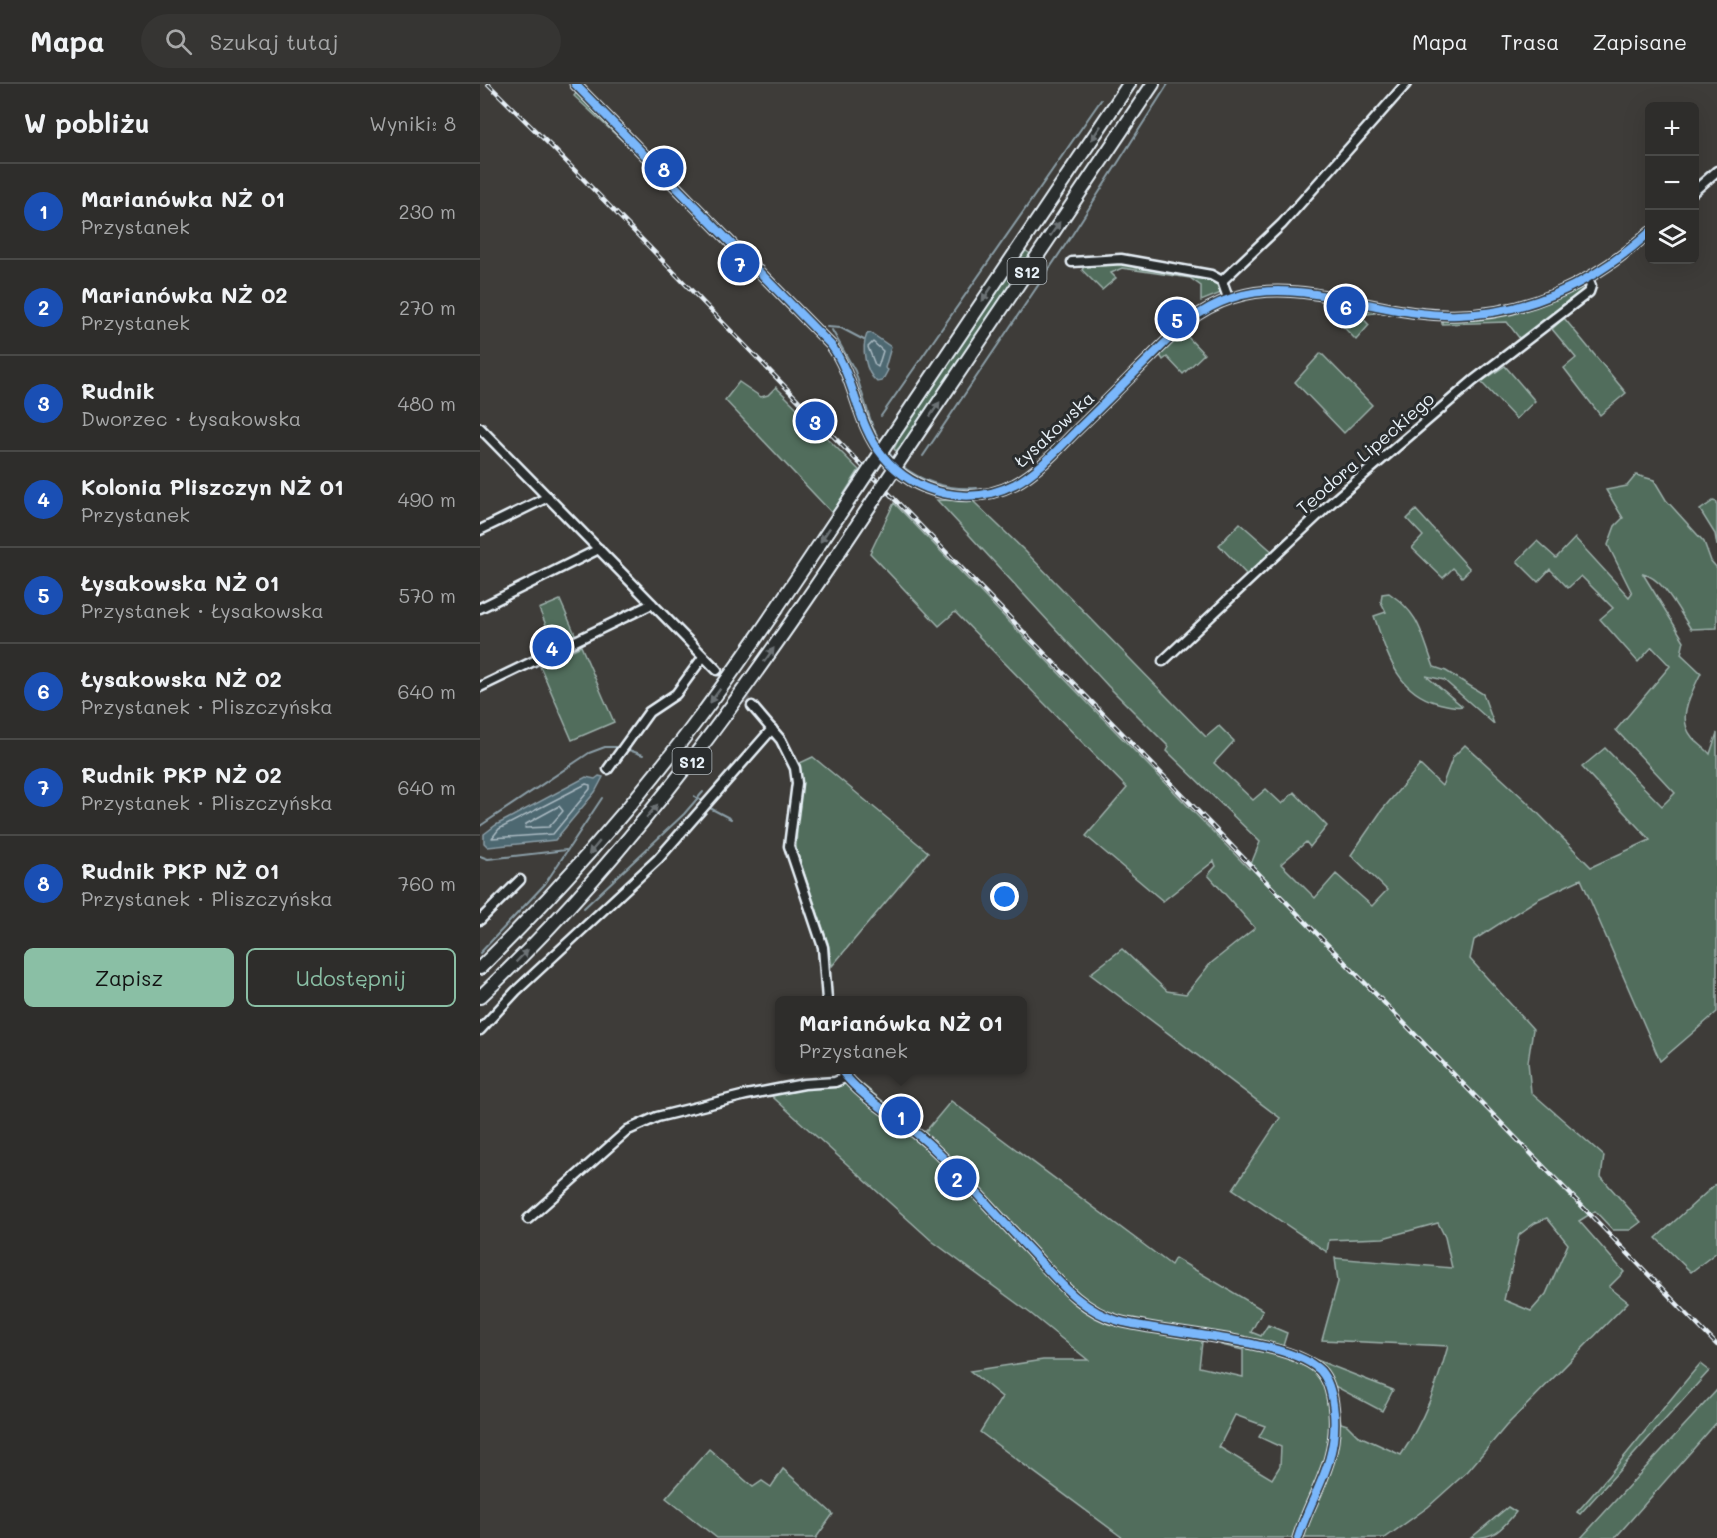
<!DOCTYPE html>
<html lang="pl">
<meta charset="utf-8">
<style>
body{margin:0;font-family:Mali,sans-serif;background:#363533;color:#f1f3f6}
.controls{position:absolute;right:18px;top:18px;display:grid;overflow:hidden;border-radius:9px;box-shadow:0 6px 24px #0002}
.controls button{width:54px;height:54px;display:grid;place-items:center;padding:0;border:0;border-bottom:2px solid #494947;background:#2e2d2b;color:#f1f3f6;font:30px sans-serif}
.you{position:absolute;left:525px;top:813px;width:21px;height:21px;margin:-15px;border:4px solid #fff;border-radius:50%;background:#1a73e8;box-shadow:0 0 0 9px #1a73e833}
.badge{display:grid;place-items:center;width:39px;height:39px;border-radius:50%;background:#8abfa5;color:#fff;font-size:20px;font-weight:700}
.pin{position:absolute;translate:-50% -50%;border:3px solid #fff;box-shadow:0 2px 6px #0006}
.popup{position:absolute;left:295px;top:912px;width:252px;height:78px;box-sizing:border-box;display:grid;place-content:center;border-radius:9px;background:#2e2d2b;filter:drop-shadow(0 2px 4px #0005);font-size:20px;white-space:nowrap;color:#a7a8a9}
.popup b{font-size:22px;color:#f1f3f6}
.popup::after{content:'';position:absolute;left:50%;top:100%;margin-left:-12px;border:12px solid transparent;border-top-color:#2e2d2b}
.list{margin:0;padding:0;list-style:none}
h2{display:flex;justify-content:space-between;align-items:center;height:78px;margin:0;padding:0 24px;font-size:26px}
h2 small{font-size:20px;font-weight:400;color:#a7a8a9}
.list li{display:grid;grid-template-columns:39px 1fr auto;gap:18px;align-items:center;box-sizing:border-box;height:96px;padding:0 24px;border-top:2px solid #494947}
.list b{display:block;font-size:22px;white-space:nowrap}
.list p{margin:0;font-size:20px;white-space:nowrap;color:#a7a8a9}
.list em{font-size:20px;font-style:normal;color:#a7a8a9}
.actions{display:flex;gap:12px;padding:18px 24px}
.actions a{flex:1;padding:14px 0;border:2px solid #8abfa5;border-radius:9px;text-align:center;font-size:21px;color:#8abfa5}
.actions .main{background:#8abfa5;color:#111}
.icon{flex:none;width:33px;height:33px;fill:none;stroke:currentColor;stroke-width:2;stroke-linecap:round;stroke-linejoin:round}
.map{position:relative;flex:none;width:1237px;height:1454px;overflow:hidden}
header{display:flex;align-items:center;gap:36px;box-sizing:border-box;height:84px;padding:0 30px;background:#2e2d2b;border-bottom:2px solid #494947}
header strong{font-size:28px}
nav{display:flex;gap:33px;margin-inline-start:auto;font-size:21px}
.search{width:420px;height:54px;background:#363533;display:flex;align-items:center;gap:15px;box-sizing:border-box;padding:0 21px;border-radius:33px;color:#a7a8a9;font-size:22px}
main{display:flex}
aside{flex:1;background:#2e2d2b}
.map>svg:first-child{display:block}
.green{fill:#516d5c;stroke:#9cafaa;stroke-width:1.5;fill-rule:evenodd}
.water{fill:#4d6771;stroke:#8b9ea7;stroke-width:1.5}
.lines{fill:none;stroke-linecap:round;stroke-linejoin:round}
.shore{stroke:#aabac2;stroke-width:1.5}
.stream{stroke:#8b9ea7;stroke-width:2}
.minor-tunnel{stroke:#585756;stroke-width:8;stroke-dasharray:8 4;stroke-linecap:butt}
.minor-casing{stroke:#e8f1f8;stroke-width:13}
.highway-casing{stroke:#e8f1f8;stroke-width:16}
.minor{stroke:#2a2d2e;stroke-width:8}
.highway{stroke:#2a2d2e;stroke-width:12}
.rail-casing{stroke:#e8f1f8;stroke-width:4.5}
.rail{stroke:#2a2d2e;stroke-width:2;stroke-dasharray:7;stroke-linecap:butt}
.highway-bridge-casing{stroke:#e8f1f8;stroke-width:16;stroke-linecap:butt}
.highway-bridge{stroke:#2a2d2e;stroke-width:12}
.cycleway-casing{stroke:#2a2d2e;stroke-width:11}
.cycleway{stroke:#7ab7fb;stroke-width:8}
.oneway{fill:#6c7275}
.labels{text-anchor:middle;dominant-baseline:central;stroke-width:6;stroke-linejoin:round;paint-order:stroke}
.shield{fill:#2a2d2e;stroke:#afb6bb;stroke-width:1.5}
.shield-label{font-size:16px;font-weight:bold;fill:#e8f1f8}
.street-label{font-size:18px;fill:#e8f1f8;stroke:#2a2d2e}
</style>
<header>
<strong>Mapa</strong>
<div class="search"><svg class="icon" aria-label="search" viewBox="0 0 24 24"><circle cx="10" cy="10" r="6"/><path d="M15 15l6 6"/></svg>Szukaj tutaj</div>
<nav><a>Mapa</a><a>Trasa</a><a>Zapisane</a></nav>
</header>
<main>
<aside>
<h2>W pobliżu<small>Wyniki: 8</small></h2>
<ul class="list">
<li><span class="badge" style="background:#1a4fb4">1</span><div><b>Marianówka NŻ 01</b><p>Przystanek</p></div><em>230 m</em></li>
<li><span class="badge" style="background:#1a4fb4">2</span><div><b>Marianówka NŻ 02</b><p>Przystanek</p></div><em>270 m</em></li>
<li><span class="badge" style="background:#1a4fb4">3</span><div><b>Rudnik</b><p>Dworzec · Łysakowska</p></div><em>480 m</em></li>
<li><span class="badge" style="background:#1a4fb4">4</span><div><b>Kolonia Pliszczyn NŻ 01</b><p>Przystanek</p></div><em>490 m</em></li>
<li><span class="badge" style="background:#1a4fb4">5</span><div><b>Łysakowska NŻ 01</b><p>Przystanek · Łysakowska</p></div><em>570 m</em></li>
<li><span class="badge" style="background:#1a4fb4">6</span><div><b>Łysakowska NŻ 02</b><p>Przystanek · Pliszczyńska</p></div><em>640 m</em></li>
<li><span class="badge" style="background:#1a4fb4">7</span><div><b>Rudnik PKP NŻ 02</b><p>Przystanek · Pliszczyńska</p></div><em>640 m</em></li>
<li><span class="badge" style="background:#1a4fb4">8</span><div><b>Rudnik PKP NŻ 01</b><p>Przystanek · Pliszczyńska</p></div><em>760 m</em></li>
</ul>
<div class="actions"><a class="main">Zapisz</a><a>Udostępnij</a></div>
</aside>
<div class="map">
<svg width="1237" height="1454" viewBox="0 0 1237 1454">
<rect width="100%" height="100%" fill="#3e3c39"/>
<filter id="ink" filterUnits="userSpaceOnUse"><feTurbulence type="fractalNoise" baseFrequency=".0167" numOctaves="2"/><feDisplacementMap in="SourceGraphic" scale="12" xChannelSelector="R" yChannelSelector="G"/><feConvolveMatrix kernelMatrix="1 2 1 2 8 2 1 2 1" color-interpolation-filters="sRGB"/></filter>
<g filter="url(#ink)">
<g class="green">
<path d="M99,5l65,68 -2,2 -68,-63z"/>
<path d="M543,165l9,6 -117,174 -19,22 -2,-2 12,-26z"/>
<path d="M639,178l97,16 6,8 -1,7 -20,8v-15l-11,-8 -68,-10 -11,5 5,5 -14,12 -20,-20 3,-5z"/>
<path d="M1106,201l-3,9 -16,7 -14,17 -30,25 -16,-21 -65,2v-4c52,-2 96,-13 144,-35z"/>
<path d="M844,217l49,8 2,4 -15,2 9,10 -13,15 -32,-33z"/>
<path d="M1084,234l62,75 -26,22 -36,-47 12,-10 -24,-29z"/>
<path d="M703,248l21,22 -21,20 -16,-17 -4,3 -3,-5z"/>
<path d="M841,269l51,52 -28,28 -49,-51z"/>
<path d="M1025,282l30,35 -19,18 -35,-37z"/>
<path d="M259,298l22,15 7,-2 8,-8 83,83 -27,43 -107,-113z"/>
<path d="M1156,391l18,5 12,20 38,42 7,19 6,7v60l-26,1c-12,-17 -27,-51 -48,-55l41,67 -3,13 20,19c-9,19 -25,45 -9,64 5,6 13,11 18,17l7,-21v279l-57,49 -79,-182 -43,20 -64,41 -4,19 63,70 -5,33 3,30 73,64 -3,21 40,45 -11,8h-17l-18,-19 -16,10 45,51 -15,15 19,15 -122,124 -38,45 -40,36 -43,31h-262l-143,-106 22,-35 -32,-26 73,-11h45l-58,-47 -98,-72 -167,-151 86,-15 69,57 6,-1 25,-30 220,164 4,-7 88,52 -12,22 10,4 7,-11 19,8 -5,16 22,6 89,35 -11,21 -47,-25 6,37 6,2 10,10 44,20c23,-34 36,-70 47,-109l-126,-6 16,-58 -3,-24 117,10 -7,-31 -7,-14 -55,15 -54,2 -2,12 -94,-63 47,-71 -190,-144 32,-25 45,42 19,3 24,-30 45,-36 -47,-53 8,-9 -2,-5 -51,40 -77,-65 41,-48 -172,-176 -16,14 -69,-73 24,-50 355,366 11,-27 -93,-91 2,-4 -61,-61 -171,-186 36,1 52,50 181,186 13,-11 15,15 -20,22 39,37 13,-11 16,15 12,-12 33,34 -17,21 -4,-5 -25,22 34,34 21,-24 36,32 15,-16 -36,-35 31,-45 38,-45 22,21 11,-29 12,-12 60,55 66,67 59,-27 -68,-73 23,-19 57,58 13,-13 -59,-63 54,-64 -18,-19 -14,15 -38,-43 13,-11 -32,-32 -13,12 -18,-19 -12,13 -21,-21 20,-20 19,17 19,-20 54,59 3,-4 -24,-48 7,-19 8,-8 -17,-28 21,-4zM1067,1134l21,26 -22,50 -15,17 -27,-11 15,-65 16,-12zM723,1250l18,3v8l22,5v27l-44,-10zM755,1331l30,11 -6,11 22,10 -1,19 -8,13 -53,-32z"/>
<path d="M1233,417l4,1v44l-2,-12 -15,-24z"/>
<path d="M936,426l54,59 -8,8 -9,-9 -10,10 -31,-30 11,-12 -16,-17z"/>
<path d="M760,439l35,31 -27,22 -29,-31z"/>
<path d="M909,509c32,22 32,40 45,74l12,4 37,23 11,30 -50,-44 -18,-4 36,30c-8,2 -16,-1 -24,-3 -42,-11 -51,-50 -64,-87l12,-4 -5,-10 1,-8z"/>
<path d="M80,516l15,34 -21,9 -15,-34z"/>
<path d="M101,562l33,76 -42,18 -32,-74z"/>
<path d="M333,673l115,95 -96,114 -4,-23 -32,-94 4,-86z"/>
<path d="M1237,1099v69l-26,20 -35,-34z"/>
<path d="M1220,1280l9,7 -129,143 -3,-2c43,-47 81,-99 123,-148z"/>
<path d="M1237,1306v32l-102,116h-34z"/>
<path d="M229,1365l44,38 9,-6 9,6 12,-18 50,45 -17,24h-99l-51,-40z"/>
<path d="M1028,1423l8,5c-15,18 -21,26 -45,26z"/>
</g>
<g class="water">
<path d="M391,249l20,14 -6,21 3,2 -6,11 -5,1c-12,-10 -16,-34 -10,-48z"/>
<path d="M119,692l4,1 -8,15 -40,48 -67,7 -4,-4v-9l12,-9 90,-48 9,2z"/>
</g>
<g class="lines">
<g class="shore">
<path d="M393,258l10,9 -5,16 -3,-2 -7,-18z"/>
<path d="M106,700l4,1v4l-37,45 -61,4 7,-9z"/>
<path d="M79,722l4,5 -14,16 -24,1 1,-4z"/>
</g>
<g class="stream">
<path d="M347,243l14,1 23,12"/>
<path d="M352,246l23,41 18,57 9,16"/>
<path d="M401,332l220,-316"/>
<path d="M408,367l7,10"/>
<path d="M443,372l149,-221 96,-151"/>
<path d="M422,382c22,17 47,24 75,22"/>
<path d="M146,665l17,6"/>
<path d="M214,712l8,5"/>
<path d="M228,723l23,12"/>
<path d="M0,742l109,-73 16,-6h12"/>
<path d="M0,772l8,3 78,-9"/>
<path d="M104,824l100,-94 19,-22"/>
<path d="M0,869l65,-69 57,-86"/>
</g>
<path class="minor-tunnel" d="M237,586l35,36"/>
<g class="minor-casing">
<g id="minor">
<path d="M95,0l256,261c25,34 25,79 52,111 32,39 87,51 132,28 24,-13 43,-35 62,-54 34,-33 67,-67 101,-100 85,-76 169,-18 266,-15 78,3 149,-31 206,-83"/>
<path d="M1214,107l23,-20"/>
<path d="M592,178l49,-3 90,16 11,6 6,17"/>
<path d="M742,197l60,-57 124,-140"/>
<path d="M0,344l237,242"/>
<path d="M0,446l68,-33"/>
<path d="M0,524l119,-59"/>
<path d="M683,577l169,-159 141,-121 116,-89 2,-6 -3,-7"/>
<path d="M0,603l172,-83"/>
<path d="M272,622l29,34 14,28 2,15 -8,63 34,101 4,53"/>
<path d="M128,685l41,-57 27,-18 27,-37"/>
<path d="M0,836l40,-40"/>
<path d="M0,946l36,-39 142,-132 114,-130"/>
<path d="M361,986c23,32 62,49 90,76 33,31 63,66 94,99 28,29 53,65 94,76 42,12 181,19 204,53 8,11 10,26 11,39 4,51 -22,80 -36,125"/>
<path d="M48,1135l100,-89 29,-13 89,-22 58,-11 31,-2 12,-5"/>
</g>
</g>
<g class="highway-casing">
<g id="highway">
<path d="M408,358l241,-358"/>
<path d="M422,373l251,-373"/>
<path d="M0,884c76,-75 146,-154 210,-238 60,-79 113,-162 168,-243"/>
<path d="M0,913c155,-146 276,-319 393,-496"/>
</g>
</g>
<use href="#minor" class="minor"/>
<use href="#highway" class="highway"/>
<g class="rail-casing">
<path id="rail" d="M8,0l67,66 1162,1195"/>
</g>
<use href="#rail" class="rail"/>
<g class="highway-bridge-casing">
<g id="highway-bridge">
<path d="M378,403l30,-45"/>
<path d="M393,417l29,-44"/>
</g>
</g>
<use href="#highway-bridge" class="highway-bridge"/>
<g class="cycleway-casing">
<g id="cycleway">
<path d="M95,0l256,261c25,34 25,79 52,111 32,39 87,51 132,28 24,-13 43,-35 62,-54 34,-33 67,-67 101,-100 85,-76 169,-18 266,-15 78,3 149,-31 206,-83"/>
<path d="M361,986c23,32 62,49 90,76 33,31 63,66 94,99 28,29 53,65 94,76 42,12 181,19 204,53 8,11 10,26 11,39 4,51 -22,80 -36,125"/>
</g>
</g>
<use href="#cycleway" class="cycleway"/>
</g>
<defs><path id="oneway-solid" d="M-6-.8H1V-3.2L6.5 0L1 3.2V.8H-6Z" transform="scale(1.5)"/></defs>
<g class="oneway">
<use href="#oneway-solid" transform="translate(616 49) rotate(124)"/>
<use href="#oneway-solid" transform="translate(575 145) rotate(-56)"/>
<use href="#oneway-solid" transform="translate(507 210) rotate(124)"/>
<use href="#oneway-solid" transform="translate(455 325) rotate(-56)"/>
<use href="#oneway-solid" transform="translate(345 451) rotate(124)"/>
<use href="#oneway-solid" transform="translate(289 571) rotate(-55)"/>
<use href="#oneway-solid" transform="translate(235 612) rotate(126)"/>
<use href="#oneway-solid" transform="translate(172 727) rotate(-50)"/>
<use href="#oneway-solid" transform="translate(114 764) rotate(130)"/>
<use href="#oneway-solid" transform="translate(42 872) rotate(-45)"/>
</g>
</g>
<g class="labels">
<g class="shield">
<rect x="527.5" y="174" width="39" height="26" rx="4.5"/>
<rect x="192.5" y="664" width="39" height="26" rx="4.5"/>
</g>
<g class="shield-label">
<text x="547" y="187">S12</text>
<text x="212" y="677">S12</text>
</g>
<g class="street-label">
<text transform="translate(574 345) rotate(-43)">Łysakowska</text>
<text transform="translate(885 369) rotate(-41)">Teodora Lipeckiego</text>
</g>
</g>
</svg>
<div class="controls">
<button>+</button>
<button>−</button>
<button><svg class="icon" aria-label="layers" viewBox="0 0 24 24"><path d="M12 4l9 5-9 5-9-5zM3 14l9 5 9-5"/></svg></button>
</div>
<div class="you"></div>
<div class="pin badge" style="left:421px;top:1032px;background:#1a4fb4">1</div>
<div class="popup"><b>Marianówka NŻ 01</b>Przystanek</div>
<div class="pin badge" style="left:477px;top:1094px;background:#1a4fb4">2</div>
<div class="pin badge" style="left:335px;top:337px;background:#1a4fb4">3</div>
<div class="pin badge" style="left:72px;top:563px;background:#1a4fb4">4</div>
<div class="pin badge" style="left:697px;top:235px;background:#1a4fb4">5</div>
<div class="pin badge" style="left:866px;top:222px;background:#1a4fb4">6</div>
<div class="pin badge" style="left:260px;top:179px;background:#1a4fb4">7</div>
<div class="pin badge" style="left:184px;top:84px;background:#1a4fb4">8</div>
</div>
</main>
